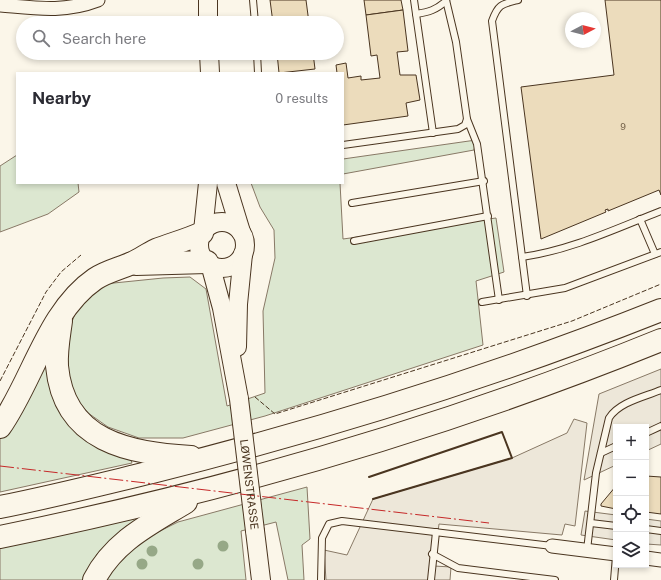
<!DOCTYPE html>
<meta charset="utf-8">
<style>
body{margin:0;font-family:"Public Sans",sans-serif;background:#f2f2f3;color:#2b2b33}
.controls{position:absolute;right:12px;bottom:12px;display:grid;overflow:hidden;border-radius:0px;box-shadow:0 2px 6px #0003}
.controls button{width:36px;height:36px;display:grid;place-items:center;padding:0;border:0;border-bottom:1px solid #e1e1e2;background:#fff;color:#2b2b33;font:20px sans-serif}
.compass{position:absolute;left:565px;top:12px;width:36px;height:36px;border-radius:50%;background:#fff;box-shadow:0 2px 6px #0003;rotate:83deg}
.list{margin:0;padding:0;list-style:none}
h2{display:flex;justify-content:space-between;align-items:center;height:52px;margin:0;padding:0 16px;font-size:17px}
h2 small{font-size:13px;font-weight:400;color:#7c7c81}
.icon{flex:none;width:22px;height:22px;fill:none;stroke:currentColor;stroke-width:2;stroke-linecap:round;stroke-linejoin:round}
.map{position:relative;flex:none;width:661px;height:580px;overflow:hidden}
.search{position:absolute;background:#fff;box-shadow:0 2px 6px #0003;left:16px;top:16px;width:328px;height:44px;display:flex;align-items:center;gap:10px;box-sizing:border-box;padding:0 14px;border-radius:22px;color:#7c7c81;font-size:15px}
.panel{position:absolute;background:#fff;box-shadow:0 2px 6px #0003;left:16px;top:72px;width:328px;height:112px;border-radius:0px}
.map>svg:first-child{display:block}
.green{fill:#dce7d0;stroke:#887966}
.parking{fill:#ede7d9;stroke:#887966}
.building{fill:#ecdcbc;stroke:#4a3520}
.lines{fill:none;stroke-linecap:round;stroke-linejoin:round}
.lane-casing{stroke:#4a3520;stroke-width:8}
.street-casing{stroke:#4a3520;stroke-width:15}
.secondary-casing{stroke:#4a3520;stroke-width:20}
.highway-casing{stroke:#4a3520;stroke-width:24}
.lane{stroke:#fbf6e9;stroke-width:6}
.street{stroke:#fbf6e9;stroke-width:13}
.secondary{stroke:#fbf6e9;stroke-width:18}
.highway{stroke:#fbf6e9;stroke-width:22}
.secondary-bridge-casing{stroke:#4a3520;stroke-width:20;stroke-linecap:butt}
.secondary-bridge{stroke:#fbf6e9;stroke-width:18}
.fence{stroke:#4a3520;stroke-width:1;stroke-dasharray:5 2;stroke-linecap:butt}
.wall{stroke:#4a3520;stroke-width:2}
.power{stroke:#c62828;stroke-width:1;stroke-dasharray:14 3 2 3;stroke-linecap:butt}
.tree{fill:#96a887}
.labels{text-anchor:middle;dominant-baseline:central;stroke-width:3;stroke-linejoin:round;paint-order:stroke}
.number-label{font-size:9px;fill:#725f47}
.street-label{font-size:11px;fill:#4a3520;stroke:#fbf6e9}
</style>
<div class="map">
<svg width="661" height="580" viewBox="0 0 661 580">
<rect width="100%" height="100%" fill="#fbf6e9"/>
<g class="green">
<path d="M476,140l-2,10 -131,24v-15z"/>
<path d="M17,155v28h61l1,9 -31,22 -48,18v-66z"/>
<path d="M251,183h89l3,56 153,-21 8,54 -28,9 7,64 -218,71 -82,22h-44l-31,-11 -20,-14 -13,-16 -6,-20 -3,-39 10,-27 28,-27 59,-6 27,-1 16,12 21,117 38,-13 -2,-82 12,-53 -1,-28 -14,-23z"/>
<path d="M43,358l10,22 77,77 2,6 -132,29v-53l19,-24z"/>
<path d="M307,487l3,52 -8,6 2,35h-16l-12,-58 -35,9 5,49h-140l6,-12 26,-26 40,-20z"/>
<path d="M140,514l1,4 -16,9 -28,27 -12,26h-85v-35z"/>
</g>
<g class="parking">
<path d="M661,369v75l-15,7v-24h-30v38l-32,15 15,-86z"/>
<path d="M574,419l13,4 -12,103 -10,-2 -3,11 -123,-11 -5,42 17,1 -1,13h-124l-2,-30 23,5 26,-56 139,-41 55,-25z"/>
<path d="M585,511l31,4v25l-35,-5z"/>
<path d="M646,519l15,2v24l-15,-1z"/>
</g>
<g class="building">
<path d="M270,0h36l3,23h-36z"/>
<path d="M364,0h37l2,10 -37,5z"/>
<path d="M605,0h56v195l-2,-5 -51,21v-2l-3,1 1,2 -65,27 -20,-152 93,-12z"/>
<path d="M403,10l5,41 -11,1 3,23h16l4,25 -14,3 2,13 -65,9v-52h-6l-1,-8 10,-2 2,15 13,-2v4l19,-2 -3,-23 -6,1 -5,-41z"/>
<path d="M277,53h36l2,16 -36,4z"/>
<path d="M646,476l15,1v37l-15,-2z"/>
<path d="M616,486v23l-15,-3v-2z"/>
</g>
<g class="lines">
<g class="lane-casing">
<g id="lane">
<path d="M253,0l2,23"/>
<path d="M414,0l19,133"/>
<path d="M518,0c-16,4 -20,4 -26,21l35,275"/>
<path d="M416,14c13,-2 20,-4 30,-13"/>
<path d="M257,53l1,20"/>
<path d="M467,119l10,25 22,156"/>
<path d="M343,145l115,-16 7,-4 2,-6 -11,-77 -10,-42"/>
<path d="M352,203l132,-22"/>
<path d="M640,219l15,35"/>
<path d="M354,241l134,-25"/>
<path d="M522,257c49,-7 93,-28 139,-46"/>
<path d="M482,302l83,-14 96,-36"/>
<path d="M646,433l15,-7"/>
<path d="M601,453l15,-7"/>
<path d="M591,523l25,3"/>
<path d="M646,529l15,2"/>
<path d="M587,550l9,-77 13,-55c10,-16 35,-21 52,-28"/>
<path d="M432,554l26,14 97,12"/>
<path d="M321,580l1,-42 7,-14 13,-3 210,25"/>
<path d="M431,580l5,-48"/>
<path d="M614,580l2,-24"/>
</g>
</g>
<g class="street-casing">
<g id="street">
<path d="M0,5c35,3 64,8 98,-5"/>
<path d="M552,546l64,8"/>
<path d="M646,558l15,2"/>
</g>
</g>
<g class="secondary-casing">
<g id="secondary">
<path d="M208,23v-23"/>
<path d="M209,53l1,20"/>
<path d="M226,183l15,49"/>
<circle cx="222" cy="245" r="23"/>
<path d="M203,231l5,-48"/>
<path d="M210,264l12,44 17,91"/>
<path d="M237,347l1,-43 5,-50"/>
<path d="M255,531l6,49"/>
</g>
</g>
<g class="highway-casing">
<g id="highway">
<path d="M136,264l71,-2"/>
<path d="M61,321c-2,15 -5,30 -4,45 7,76 72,87 134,91"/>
<path d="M0,427c32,-45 48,-116 95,-148 12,-8 24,-10 37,-16 8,-3 15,-9 24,-13 15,-6 31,-10 46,-17"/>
<path d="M0,507c51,-10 102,-23 152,-35 173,-43 343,-96 509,-162"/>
<path d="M0,537c226,-46 447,-110 661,-197"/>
<path d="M94,580c20,-39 56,-56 92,-78"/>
</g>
</g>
<use href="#lane" class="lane"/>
<use href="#street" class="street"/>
<use href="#secondary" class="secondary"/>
<use href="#highway" class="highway"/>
<g class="secondary-bridge-casing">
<g id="secondary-bridge">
<path id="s1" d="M239,399l16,132"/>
</g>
</g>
<use href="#secondary-bridge" class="secondary-bridge"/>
<g class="fence">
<path d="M0,381l46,-89 15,-20 20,-17"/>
<path d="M255,397l20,17 297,-93 89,-37"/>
</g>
<path class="wall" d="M369,477l133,-45 10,26 -139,41"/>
<path class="power" d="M0,466l489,57"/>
</g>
<g class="tree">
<circle cx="223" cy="546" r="5.5"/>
<circle cx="152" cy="551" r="5.5"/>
<circle cx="142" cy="564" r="5.5"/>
<circle cx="198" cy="564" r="5.5"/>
</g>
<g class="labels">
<g class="number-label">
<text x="623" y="126">9</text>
</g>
<g class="street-label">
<text stroke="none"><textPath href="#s1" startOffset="86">LØWENSTRASSE</textPath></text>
</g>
</g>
</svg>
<div class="controls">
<button>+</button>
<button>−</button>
<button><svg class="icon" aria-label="locate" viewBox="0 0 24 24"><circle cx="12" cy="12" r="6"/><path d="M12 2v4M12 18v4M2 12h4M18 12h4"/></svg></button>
<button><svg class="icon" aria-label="layers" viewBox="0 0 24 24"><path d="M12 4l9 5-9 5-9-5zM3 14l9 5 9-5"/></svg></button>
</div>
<svg class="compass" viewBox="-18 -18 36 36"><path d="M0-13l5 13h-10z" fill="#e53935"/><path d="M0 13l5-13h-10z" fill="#7c7c81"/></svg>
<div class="search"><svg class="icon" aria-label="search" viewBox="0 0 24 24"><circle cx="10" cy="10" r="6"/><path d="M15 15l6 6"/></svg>Search here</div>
<section class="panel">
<h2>Nearby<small>0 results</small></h2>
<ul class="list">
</ul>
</section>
</div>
